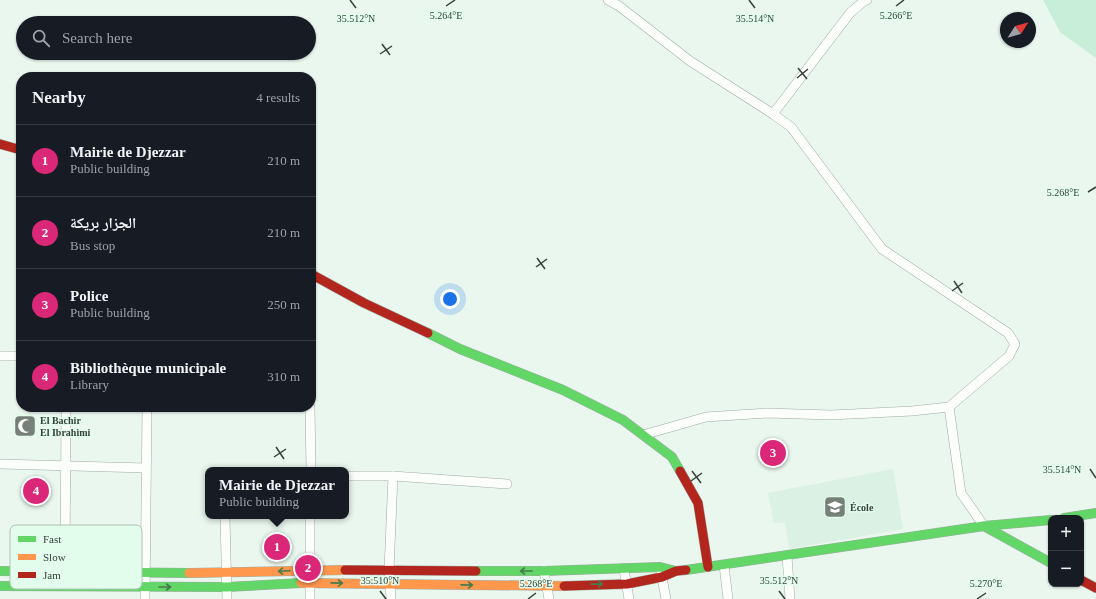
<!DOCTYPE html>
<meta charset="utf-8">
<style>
body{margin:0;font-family:"Times New Roman","Noto Naskh Arabic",serif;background:#20242c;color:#f1f3f6}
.controls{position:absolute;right:12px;bottom:12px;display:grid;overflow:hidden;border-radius:8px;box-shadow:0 1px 3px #0004}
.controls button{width:36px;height:36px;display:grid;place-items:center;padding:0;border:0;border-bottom:1px solid #363941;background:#171b24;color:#f1f3f6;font:20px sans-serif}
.compass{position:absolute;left:1000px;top:12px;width:36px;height:36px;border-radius:50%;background:#171b24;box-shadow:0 1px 3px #0004;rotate:54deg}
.you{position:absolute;left:450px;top:299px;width:14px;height:14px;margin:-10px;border:3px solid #fff;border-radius:50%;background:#1a73e8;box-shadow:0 0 0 6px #1a73e833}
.badge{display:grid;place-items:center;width:26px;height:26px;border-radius:50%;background:#db2777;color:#fff;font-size:13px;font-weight:700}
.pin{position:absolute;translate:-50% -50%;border:2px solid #fff;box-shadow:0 1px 4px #0006}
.popup{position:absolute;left:205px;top:467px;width:144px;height:52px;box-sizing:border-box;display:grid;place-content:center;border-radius:8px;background:#171b24;filter:drop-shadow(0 1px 3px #0005);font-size:13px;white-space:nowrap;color:#9ea1a6}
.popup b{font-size:15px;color:#f1f3f6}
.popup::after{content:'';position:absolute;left:50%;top:100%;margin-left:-8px;border:8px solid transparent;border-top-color:#171b24}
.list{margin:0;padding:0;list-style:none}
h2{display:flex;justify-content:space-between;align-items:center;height:52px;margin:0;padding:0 16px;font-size:17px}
h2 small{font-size:13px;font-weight:400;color:#9ea1a6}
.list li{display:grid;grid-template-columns:26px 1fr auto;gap:12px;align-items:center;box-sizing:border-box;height:72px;padding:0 16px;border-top:1px solid #363941}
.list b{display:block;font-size:15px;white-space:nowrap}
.list p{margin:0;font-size:13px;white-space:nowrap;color:#9ea1a6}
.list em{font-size:13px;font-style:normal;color:#9ea1a6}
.icon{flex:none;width:22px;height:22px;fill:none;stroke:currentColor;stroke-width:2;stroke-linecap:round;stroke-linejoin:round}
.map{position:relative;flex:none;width:1096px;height:599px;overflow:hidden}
.search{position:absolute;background:#171b24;box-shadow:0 1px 3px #0004;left:16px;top:16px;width:300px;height:44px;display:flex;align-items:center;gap:10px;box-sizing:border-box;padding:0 14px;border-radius:22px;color:#9ea1a6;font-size:15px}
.panel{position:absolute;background:#171b24;box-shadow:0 1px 3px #0004;left:16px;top:72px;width:300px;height:340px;border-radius:16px}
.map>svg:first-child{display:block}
.built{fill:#daf1e3}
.green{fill:#c8eed7}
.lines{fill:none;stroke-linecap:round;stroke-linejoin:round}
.street-casing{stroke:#a0aca5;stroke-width:10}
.fast-casing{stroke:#a0aca5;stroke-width:10}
.slow-casing{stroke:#a0aca5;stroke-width:10}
.jam-casing{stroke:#a0aca5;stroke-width:10}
.street{stroke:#fcfefc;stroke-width:9}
.fast{stroke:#63d668;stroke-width:9}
.slow{stroke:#ff974d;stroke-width:9}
.jam{stroke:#b3261e;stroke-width:9}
.oneway{stroke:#487c4c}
.ticks{fill:none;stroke:#36403a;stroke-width:1.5}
.labels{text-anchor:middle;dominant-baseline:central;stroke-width:3;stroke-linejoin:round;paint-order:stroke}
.poi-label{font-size:10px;font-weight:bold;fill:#36403a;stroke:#e3fded;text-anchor:start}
.key{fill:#e3fded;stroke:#afc4b7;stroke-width:1}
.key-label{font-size:11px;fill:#36403a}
.ticks-label{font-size:10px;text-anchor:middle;fill:#36403a;stroke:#e3fded;stroke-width:3;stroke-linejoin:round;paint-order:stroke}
</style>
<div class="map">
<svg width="1096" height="599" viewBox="0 0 1096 599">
<rect width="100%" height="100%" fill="#e9f7ee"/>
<path class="built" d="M893,469l10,60 -114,20 -4,-27 -11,1 -6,-30z"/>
<path class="green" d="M1043,0h53v58l-36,-26z"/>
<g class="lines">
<g class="street-casing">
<g id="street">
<path d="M608,0l11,6 71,55 83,53 18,13 91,122 126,84 7,11 -6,12 -60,51 12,86 23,33"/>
<path d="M773,114l77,-101 14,-12 3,-1"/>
<path d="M0,356h21"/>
<path d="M310,407l1,63"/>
<path d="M643,435l63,-18 61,-4 64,2 81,-4 37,-4"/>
<path d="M0,464l146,4"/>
<path d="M346,476h47l114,8"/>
<path d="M225,516l2,83"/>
<path d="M65,554l80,-2"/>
<path d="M787,556l3,43"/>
<path d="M724,565l4,34"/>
<path d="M624,569l5,30"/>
<path d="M544,571l5,28"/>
<path d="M65,572l1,-165"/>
<path d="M661,572l5,27"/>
<path d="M145,599l2,-192"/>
<path d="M310,599v-83"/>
<path d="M391,599l-2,-29 4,-94"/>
</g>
</g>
<g class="fast-casing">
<g id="fast">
<path d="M428,333l32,16 103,41 60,30 49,37 8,14"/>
<path d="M1064,518l32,-5"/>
<path d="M984,526l67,37"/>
<path d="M686,570l298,-44 67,-6"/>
<path d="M0,571l189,2"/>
<path d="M476,571h68l116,-4 16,4"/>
<path d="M0,586l227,1 74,-4"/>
</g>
</g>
<g class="slow-casing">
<g id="slow">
<path d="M189,573l156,-3"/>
<path d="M301,583l263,3"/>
</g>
</g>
<g class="jam-casing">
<g id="jam">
<path d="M0,144l21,6"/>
<path d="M311,274l53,29 64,30"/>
<path d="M680,471l18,32 10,64"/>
<path d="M345,570l131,1"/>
<path d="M1081,580l15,8"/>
<path d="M564,586l63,-2 35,-7 14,-6 10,-1"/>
</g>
</g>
<use href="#street" class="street"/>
<use href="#fast" class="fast"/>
<use href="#slow" class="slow"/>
<use href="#jam" class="jam"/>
</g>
<defs><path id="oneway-shaft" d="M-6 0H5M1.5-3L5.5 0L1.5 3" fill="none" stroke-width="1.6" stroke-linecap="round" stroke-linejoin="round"/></defs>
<g class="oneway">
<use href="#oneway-shaft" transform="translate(284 571) rotate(177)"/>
<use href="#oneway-shaft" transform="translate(526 571) rotate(-180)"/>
<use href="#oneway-shaft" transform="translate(337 583) rotate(1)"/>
<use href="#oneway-shaft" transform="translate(597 584) rotate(-1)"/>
<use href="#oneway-shaft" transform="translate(467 585) rotate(1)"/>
<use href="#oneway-shaft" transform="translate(165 587)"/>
</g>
<path class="ticks" d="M350,0l6,8M749,0l6,8M446,6l9,-6M896,6l8,-6M382,44l8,11M380,54l12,-8M798,68l9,11M797,78l11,-9M1088,192l8,-5M537,258l8,11M536,267l11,-8M954,281l8,12M952,291l11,-8M276,447l8,12M274,457l12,-8M1090,469l6,9M692,471l9,12M691,481l11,-8M380,591l6,8M779,591l6,8M528,599l8,-6M977,599l9,-6"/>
<defs>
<g id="mosque-square" transform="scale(1.15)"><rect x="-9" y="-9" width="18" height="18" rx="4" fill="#758079" stroke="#e3fded"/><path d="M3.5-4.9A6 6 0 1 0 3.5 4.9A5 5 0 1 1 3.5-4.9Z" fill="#fff"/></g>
<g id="school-square" transform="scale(1.15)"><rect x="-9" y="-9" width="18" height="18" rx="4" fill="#758079" stroke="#e3fded"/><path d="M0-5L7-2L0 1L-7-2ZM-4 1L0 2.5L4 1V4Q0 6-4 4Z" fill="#fff"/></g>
</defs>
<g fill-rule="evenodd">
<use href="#mosque-square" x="25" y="426"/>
<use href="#school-square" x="835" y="507"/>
</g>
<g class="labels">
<g class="poi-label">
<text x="40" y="420">El Bachir<tspan x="40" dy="12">El Ibrahimi</tspan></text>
<text x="850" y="507">École</text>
</g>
</g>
<rect x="10" y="525" width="132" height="64" rx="6" class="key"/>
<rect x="18" y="536" width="18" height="6" fill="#63d668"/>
<rect x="18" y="554" width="18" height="6" fill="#ff974d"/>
<rect x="18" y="572" width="18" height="6" fill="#b3261e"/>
<g class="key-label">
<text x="43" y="543">Fast</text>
<text x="43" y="561">Slow</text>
<text x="43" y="579">Jam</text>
</g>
<g class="ticks-label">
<text x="446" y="19">5.264°E</text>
<text x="896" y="19">5.266°E</text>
<text x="356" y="22">35.512°N</text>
<text x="755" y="22">35.514°N</text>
<text x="1063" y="196">5.268°E</text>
<text x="1062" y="473">35.514°N</text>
<text x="380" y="584">35.510°N</text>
<text x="779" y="584">35.512°N</text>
<text x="536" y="587">5.268°E</text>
<text x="986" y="587">5.270°E</text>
</g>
</svg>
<div class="controls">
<button>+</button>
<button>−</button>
</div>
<svg class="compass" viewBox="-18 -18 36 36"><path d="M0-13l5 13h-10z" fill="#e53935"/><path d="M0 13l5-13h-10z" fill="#9ea1a6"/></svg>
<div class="you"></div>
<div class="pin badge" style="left:277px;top:547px">1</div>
<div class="popup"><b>Mairie de Djezzar</b>Public building</div>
<div class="pin badge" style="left:308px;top:568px">2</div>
<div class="pin badge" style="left:773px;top:453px">3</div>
<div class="pin badge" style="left:36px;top:491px">4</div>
<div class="search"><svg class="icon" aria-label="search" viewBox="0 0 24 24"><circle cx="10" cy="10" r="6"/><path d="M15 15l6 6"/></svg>Search here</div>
<section class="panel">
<h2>Nearby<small>4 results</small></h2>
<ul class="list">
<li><span class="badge">1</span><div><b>Mairie de Djezzar</b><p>Public building</p></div><em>210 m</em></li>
<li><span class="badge">2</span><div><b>الجزار بريكة</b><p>Bus stop</p></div><em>210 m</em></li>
<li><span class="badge">3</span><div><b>Police</b><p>Public building</p></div><em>250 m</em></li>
<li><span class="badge">4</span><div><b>Bibliothèque municipale</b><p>Library</p></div><em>310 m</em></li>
</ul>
</section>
</div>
